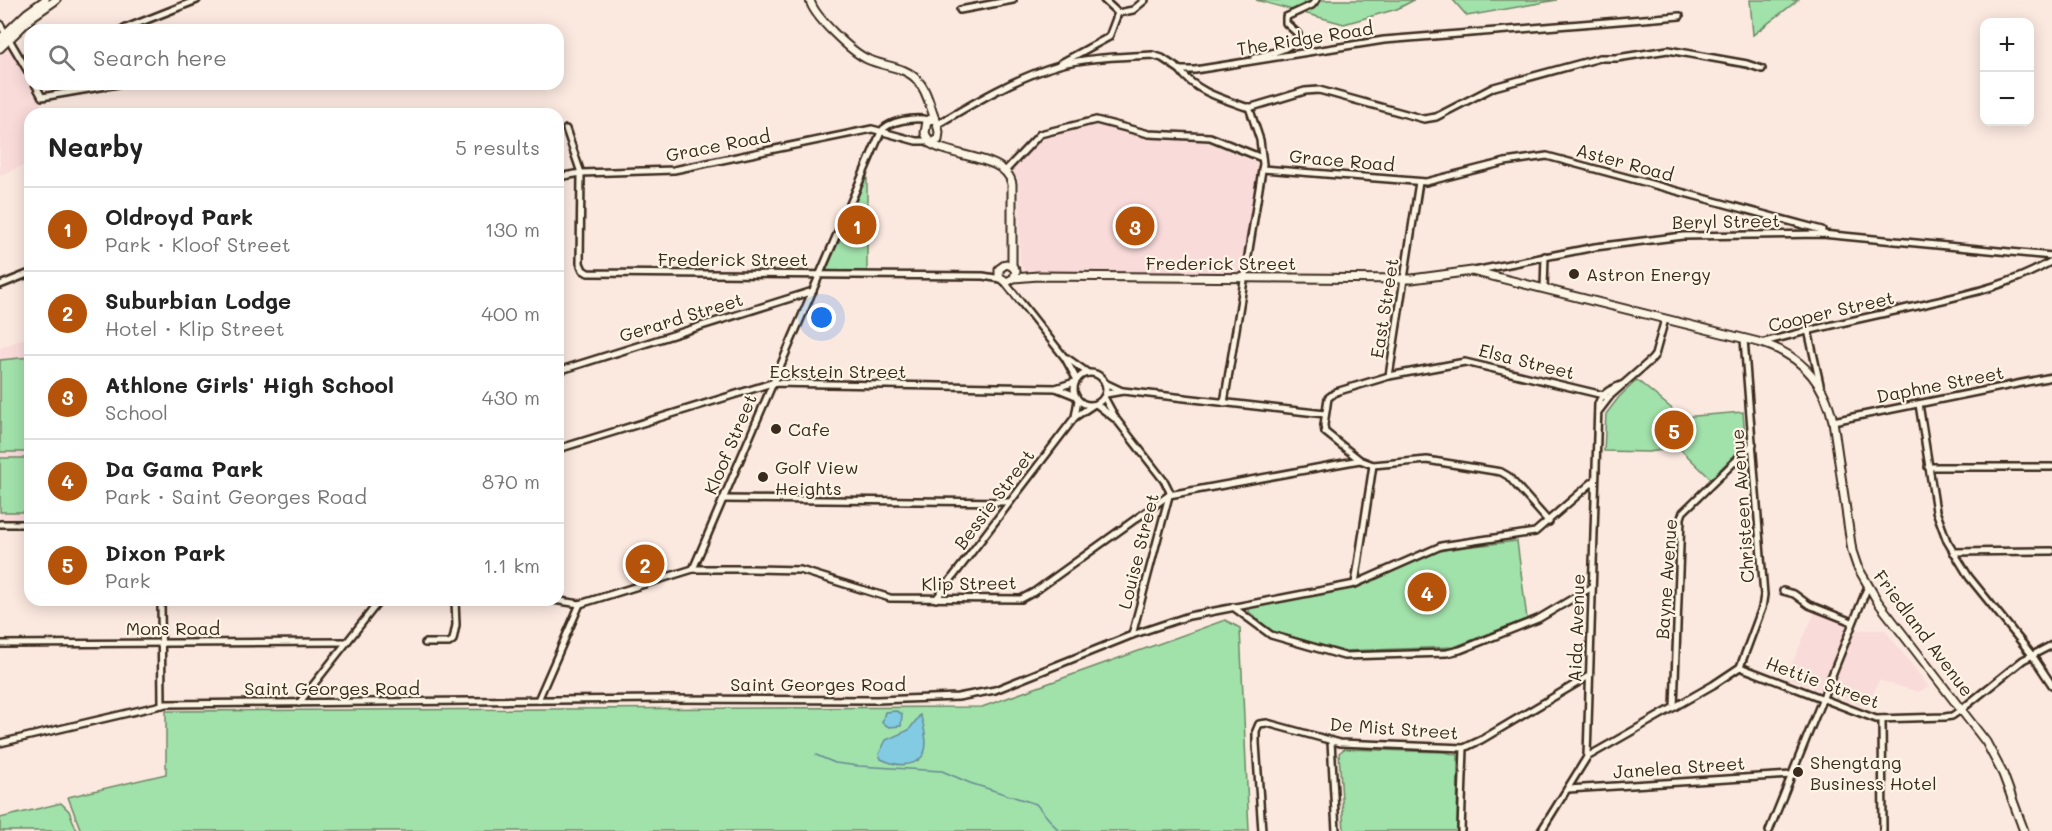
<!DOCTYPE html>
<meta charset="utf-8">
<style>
body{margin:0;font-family:Mali,sans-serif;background:#f2f2f2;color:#222}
.controls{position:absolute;right:18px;top:18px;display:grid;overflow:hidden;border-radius:12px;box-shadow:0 3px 15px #0003}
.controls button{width:54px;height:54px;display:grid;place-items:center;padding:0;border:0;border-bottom:2px solid #e0e0e0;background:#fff;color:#222;font:30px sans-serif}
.you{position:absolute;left:822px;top:318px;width:21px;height:21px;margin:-15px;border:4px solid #fff;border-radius:50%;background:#1a73e8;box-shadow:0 0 0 9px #1a73e833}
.badge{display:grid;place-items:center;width:39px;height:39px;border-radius:50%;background:#b45309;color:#fff;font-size:20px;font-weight:700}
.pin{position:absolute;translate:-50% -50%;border:3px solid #fff;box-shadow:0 2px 6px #0006}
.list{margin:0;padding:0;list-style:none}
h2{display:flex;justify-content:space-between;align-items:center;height:78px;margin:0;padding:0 24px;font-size:26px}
h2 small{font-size:20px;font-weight:400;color:#767676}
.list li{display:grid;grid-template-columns:39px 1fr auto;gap:18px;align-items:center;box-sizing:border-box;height:84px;padding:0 24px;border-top:2px solid #e0e0e0}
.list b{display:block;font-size:22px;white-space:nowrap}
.list p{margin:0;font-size:20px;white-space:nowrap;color:#767676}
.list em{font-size:20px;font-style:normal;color:#767676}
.icon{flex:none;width:33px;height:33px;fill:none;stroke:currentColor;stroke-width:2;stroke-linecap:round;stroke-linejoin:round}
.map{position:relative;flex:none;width:2052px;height:831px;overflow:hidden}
.search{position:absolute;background:#fff;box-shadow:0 3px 15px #0003;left:24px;top:24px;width:540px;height:66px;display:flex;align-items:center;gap:15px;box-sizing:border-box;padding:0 21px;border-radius:18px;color:#767676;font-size:22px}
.panel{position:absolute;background:#fff;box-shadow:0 3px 15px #0003;left:24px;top:108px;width:540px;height:498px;border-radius:18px}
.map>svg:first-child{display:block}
.built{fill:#f9dbda}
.green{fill:#a1e1aa;stroke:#6e8664;stroke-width:1.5}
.water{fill:#82cbe3;stroke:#668b94;stroke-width:1.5}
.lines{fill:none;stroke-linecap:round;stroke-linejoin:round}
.stream{stroke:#668b94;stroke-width:1.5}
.minor-casing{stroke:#3b2a1e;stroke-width:10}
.major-casing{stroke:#3b2a1e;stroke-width:11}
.minor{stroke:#fcf5e5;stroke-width:5}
.major{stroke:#fcf5e5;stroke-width:7}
.poi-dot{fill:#3b2a1e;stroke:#fcf5e5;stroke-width:2}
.labels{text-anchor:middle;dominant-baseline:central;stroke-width:4.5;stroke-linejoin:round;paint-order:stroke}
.street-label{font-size:18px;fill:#3b2a1e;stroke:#fcf5e5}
.poi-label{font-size:18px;fill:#3b2a1e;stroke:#fcf5e5;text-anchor:start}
</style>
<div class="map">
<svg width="2052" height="831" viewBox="0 0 2052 831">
<rect width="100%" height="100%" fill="#fbe9e0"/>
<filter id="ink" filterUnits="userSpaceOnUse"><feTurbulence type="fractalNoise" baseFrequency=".0167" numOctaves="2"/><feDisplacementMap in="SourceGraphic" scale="12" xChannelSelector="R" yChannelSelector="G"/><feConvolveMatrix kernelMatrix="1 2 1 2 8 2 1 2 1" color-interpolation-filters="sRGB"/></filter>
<g filter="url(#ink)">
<g class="built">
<path d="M9,47l37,67h-16v49l-30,12v-119z"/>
<path d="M1095,122l50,16 60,3 55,23 -17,112 -214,2 -9,-15 -1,-75 -6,-19 28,-32z"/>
<path d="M30,336v184h-30v-172z"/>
<path d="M1815,612l44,18h26l44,57 -11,5 -39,-12 -12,28 -81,-31z"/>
</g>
<g class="green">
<path d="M1256,0h158l-17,9 -53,15z"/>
<path d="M1453,0h104l-90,16z"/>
<path d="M1750,0h48l-45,35z"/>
<path d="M867,176v98l-42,-1z"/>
<path d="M30,357v95h-30v-92z"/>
<path d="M1637,380l45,37 61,-5 2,27 -2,7 -32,33 -32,-31 -31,4 -44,-1 2,-37 13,-17z"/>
<rect x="0" y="458" width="30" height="54"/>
<path d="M1517,541l10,78 -73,28 -111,4 -71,-20 -23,-19v-4l3,-1 107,-20 77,-35 12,-3z"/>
<path d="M1225,620l15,8 9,203h-1168l-13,-34 98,-23v-63l816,-4z"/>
<path d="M1344,749l100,3 14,3 -1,76h-113l-5,-78z"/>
<path d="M61,803l8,8 8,20h-77v-13z"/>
</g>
<g class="water">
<path d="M896,711l6,3 -1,12 -12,1 -7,-4 3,-11z"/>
<path d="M920,715c3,6 4,12 5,19 6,32 -21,36 -44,25l-2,-5 7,-14 23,-10z"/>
</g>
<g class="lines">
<path class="stream" d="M816,755l19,8 24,3 83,5 28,12 66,21 23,27"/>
<g class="minor-casing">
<g id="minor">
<path d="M960,10l53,-10"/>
<path d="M1118,13l15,-3 12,-10"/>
<path d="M0,24l30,51"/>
<path d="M121,30l76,-30"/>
<path d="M1254,58c14,-5 41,-8 44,-24l-12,-11v-6l26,-12 4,-5"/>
<path d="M1061,63l48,-26 9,-24 -14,-13"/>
<path d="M1180,70c14,21 43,29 66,37h6l53,-16 14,-1 105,29 12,-2 58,-30 106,-29h17l51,-8 79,14 15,5"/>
<path d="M35,84l7,13 76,-13"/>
<path d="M938,124c37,-22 79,-47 121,-59 30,-8 62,-8 93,-10l10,3 18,12h15l189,-30 296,-24"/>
<path d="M566,129l15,44 -1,90 3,7 5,3 395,3 18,3"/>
<path d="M1262,169l164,13 79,-20 42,-6 275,74v4"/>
<path d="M1006,170l34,-36 56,-14 53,14 61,3 52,21"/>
<path d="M558,177l23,-4 93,-3 198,-41 44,12h12"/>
<path d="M1474,271l121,-24 88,-11 139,-2 230,22"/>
<path d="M1004,281l61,77 12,22"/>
<path d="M0,285l30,-12"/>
<path d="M1544,289l1,-33"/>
<path d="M1808,330l12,54"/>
<path d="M1761,343c53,-15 107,-26 161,-38 45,-11 90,-20 130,-44"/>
<path d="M1067,358l21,15"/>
<path d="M558,371l255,-80"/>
<circle cx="1090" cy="389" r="16"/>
<path d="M1389,376l30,-194"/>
<path d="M1105,383l17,8"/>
<path d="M1056,388l20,8"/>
<path d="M1106,394l17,-3 202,23"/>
<path d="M1104,397l12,22 49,63 5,10 -38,143"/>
<path d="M1224,403l39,-239 -3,-24 -11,-33"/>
<path d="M1096,404l18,14"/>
<path d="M1919,404l17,107 11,30 22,36 63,78 20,30"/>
<path d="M1598,412l13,-17 40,-35 4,-5 10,-36"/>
<path d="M1075,417l3,-17"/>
<path d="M1833,421l219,-44"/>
<path d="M558,449l214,-66 284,5 19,-6"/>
<path d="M1928,467h124"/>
<path d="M723,499l287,3"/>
<path d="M1549,522l-41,-46 -7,-4 -74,-12 -54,5 -13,-5 -35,-28 -1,-7 4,-27 8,-6 53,-16 76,-14 138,33 5,3"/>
<path d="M0,524h30"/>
<path d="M1953,552l99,-1"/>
<path d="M693,569l188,-437c7,-12 35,-15 47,-12"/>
<path d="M1355,584l18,-119"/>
<path d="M1783,591l11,3 15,11 43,17"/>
<path d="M936,599l139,-182 18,-12"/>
<path d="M161,600l1,105"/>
<path d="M553,600l27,4 113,-35h58l49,1 90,28 131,1 13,-7 135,-97 191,-35"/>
<path d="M1233,607l38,28 73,21 103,-3 13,-3 78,-31 54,-32"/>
<path d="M425,643h24l4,-3 3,-15 -1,-25"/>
<path d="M0,644l347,-2"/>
<path d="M1740,667l136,52 69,-2 7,-1 10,-7 61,-49 29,-15"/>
<path d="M1740,667l22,-59 2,-13 -20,-256"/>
<path d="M538,700l42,-96"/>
<path d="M299,703l81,-103"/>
<path d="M1674,707l7,-189 2,-6 70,-68"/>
<path d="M1882,719l1,112"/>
<path d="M1331,741l5,90"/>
<path d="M0,743l166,-39 496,-5 215,1 81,-3 37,-7 137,-55 57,-19 166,-32 86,-38 94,-14 60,-52"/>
<path d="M1587,757l126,-72 27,-18"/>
<path d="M1568,789l224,-14"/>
<path d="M1262,831l-6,-88v-12l3,-7 8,-1 73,20 124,5 17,-8 108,-64"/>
<path d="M1461,831l3,-83"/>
<path d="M1541,831l46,-74 11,-353c5,-13 15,-16 26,-20"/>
<path d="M1769,831l99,-245"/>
</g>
</g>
<g class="major-casing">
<g id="major">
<path d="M810,0c3,16 42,52 57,59 17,8 39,7 51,22 9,9 12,26 17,38"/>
<path d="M0,39l27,-26 18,-13"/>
<path d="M0,48l33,-32 23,-16"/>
<path d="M931,119l5,1 3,12 -1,8 -8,3 -5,-10 2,-12z"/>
<path d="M930,143c22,15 77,12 82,41v82"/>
<path d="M1014,278l2,-7 -4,-5 -6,-2 -7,5v8l8,5 7,-4 24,-2 374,3 60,-8 286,71c40,11 66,38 75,79l19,130 5,15 21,36 108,140 17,32 21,57"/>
</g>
</g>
<use href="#minor" class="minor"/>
<use href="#major" class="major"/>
</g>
</g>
<g class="poi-dot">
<circle cx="1574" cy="274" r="6"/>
<circle cx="776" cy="429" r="6"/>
<circle cx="763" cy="477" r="6"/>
<circle cx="1798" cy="772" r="6"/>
</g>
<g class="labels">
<g class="street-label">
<text transform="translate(1305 38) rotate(-9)">The Ridge Road</text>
<text transform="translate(718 145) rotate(-11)">Grace Road</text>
<text transform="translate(1342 160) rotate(5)">Grace Road</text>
<text transform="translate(1625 162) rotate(15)">Aster Road</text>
<text transform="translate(1726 221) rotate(-1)">Beryl Street</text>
<text x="733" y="259">Frederick Street</text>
<text x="1221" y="263">Frederick Street</text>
<text transform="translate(1384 308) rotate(-81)">East Street</text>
<text transform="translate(1831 311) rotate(-13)">Cooper Street</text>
<text transform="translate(681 317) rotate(-17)">Gerard Street</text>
<text transform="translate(1527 361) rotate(14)">Elsa Street</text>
<text x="838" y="371">Eckstein Street</text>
<text transform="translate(1940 384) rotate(-11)">Daphne Street</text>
<text transform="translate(730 444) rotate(-67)">Kloof Street</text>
<text transform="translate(994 499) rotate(-53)">Bessie Street</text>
<text transform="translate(1742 506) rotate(-94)">Christeen Avenue</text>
<text transform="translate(1138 551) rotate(-76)">Louise Street</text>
<text transform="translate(1666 579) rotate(-86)">Bayne Avenue</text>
<text transform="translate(969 583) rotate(-1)">Klip Street</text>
<text x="173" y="628">Mons Road</text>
<text transform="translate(1576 628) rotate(-88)">Aida Avenue</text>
<text transform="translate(1924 633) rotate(53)">Friedland Avenue</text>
<text transform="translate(1823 682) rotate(20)">Hettie Street</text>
<text x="818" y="684">Saint Georges Road</text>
<text x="332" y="688">Saint Georges Road</text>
<text transform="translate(1394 728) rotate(4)">De Mist Street</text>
<text transform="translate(1679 767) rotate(-4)">Janelea Street</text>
</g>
<g class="poi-label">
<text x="1586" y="274">Astron Energy</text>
<text x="788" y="429">Cafe</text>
<text x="775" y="467">Golf View<tspan x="775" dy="21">Heights</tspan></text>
<text x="1810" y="762">Shengtang<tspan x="1810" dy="21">Business Hotel</tspan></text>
</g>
</g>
</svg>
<div class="controls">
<button>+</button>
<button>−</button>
</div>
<div class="you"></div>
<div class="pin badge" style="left:857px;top:225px">1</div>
<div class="pin badge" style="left:645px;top:564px">2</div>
<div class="pin badge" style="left:1135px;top:226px">3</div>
<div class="pin badge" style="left:1427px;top:592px">4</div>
<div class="pin badge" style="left:1674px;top:430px">5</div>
<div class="search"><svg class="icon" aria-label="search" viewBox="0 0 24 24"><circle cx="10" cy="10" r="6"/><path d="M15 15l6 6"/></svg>Search here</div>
<section class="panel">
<h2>Nearby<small>5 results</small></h2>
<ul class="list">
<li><span class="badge">1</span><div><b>Oldroyd Park</b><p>Park · Kloof Street</p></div><em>130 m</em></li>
<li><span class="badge">2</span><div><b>Suburbian Lodge</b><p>Hotel · Klip Street</p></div><em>400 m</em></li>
<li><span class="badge">3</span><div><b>Athlone Girls' High School</b><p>School</p></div><em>430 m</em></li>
<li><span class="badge">4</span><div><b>Da Gama Park</b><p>Park · Saint Georges Road</p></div><em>870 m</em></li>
<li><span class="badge">5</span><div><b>Dixon Park</b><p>Park</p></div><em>1.1 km</em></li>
</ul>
</section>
</div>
